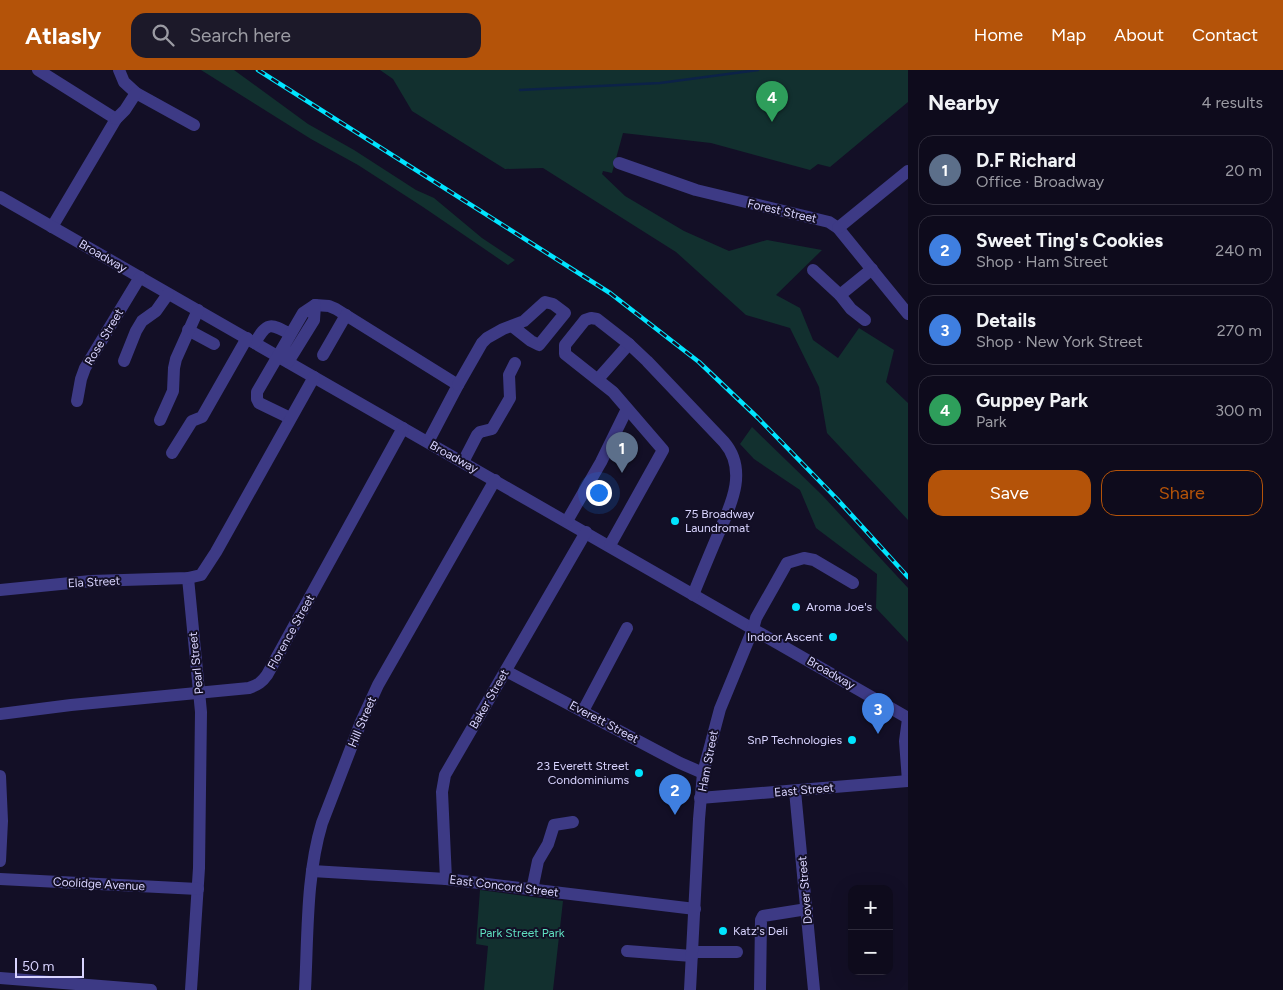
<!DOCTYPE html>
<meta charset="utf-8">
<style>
body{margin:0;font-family:Figtree,sans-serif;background:#1c1929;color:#f1f3f6}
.controls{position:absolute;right:15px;bottom:15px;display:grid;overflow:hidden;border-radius:10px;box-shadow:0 5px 20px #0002}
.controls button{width:45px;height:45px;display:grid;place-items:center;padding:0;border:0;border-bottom:1px solid #2e2b3b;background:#0e0b1c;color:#f1f3f6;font:25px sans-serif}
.scale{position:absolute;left:15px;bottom:12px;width:69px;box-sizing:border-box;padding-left:5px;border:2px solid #d9d4ff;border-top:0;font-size:14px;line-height:18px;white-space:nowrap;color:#d9d4ff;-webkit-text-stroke:4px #130f26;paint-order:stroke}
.you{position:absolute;left:598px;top:422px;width:18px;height:18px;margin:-12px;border:4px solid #fff;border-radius:50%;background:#1a73e8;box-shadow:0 0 0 8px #1a73e833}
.badge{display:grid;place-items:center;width:32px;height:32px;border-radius:50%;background:#b45309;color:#fff;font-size:16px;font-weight:700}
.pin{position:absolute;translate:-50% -41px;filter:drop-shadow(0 1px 2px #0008)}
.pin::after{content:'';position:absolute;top:26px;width:18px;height:15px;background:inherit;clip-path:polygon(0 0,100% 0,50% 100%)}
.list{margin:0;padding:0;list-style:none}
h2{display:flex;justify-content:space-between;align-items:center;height:65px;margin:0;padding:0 20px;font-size:21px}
h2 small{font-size:16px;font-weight:400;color:#9b9ba3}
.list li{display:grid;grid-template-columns:32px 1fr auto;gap:15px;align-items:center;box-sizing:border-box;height:70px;margin:0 10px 10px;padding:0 10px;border:1px solid #2e2b3b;border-radius:15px}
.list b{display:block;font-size:19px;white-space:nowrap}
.list p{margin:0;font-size:16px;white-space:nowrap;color:#9b9ba3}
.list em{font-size:16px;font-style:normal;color:#9b9ba3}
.actions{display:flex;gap:10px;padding:15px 20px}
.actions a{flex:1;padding:11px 0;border:1px solid #b45309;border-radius:15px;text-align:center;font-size:18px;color:#b45309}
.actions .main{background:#b45309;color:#fff}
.icon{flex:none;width:28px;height:28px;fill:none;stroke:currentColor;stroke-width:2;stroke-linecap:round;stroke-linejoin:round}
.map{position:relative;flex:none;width:908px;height:920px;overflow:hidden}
header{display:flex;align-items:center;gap:30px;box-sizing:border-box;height:70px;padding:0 25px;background:#b45309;color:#fff}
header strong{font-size:24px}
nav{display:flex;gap:28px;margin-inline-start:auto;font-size:18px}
.search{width:350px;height:45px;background:#1c1929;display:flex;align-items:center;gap:12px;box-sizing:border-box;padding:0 18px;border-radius:15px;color:#9b9ba3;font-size:19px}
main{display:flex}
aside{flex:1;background:#0e0b1c}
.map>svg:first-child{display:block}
.green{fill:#12302f}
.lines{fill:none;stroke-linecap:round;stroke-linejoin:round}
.stream{stroke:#0c2248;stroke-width:2.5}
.minor{stroke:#3d3a85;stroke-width:12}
.rail-casing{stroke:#00e5ff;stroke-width:4.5}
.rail{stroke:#130f26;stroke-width:2.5;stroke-dasharray:8;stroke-linecap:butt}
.poi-dot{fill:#00e5ff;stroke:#130f26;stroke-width:2}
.labels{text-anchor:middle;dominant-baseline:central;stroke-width:4;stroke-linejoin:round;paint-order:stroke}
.street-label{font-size:12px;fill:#d9d4ff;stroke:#130f26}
.poi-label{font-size:12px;fill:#d9d4ff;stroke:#130f26;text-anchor:start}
.park-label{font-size:12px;fill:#5fe0c0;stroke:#130f26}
</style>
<header>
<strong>Atlasly</strong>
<div class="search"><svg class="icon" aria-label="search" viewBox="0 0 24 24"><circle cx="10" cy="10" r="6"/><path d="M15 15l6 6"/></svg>Search here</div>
<nav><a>Home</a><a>Map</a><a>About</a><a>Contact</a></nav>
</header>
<main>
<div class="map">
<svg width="908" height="920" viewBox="0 0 908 920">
<rect width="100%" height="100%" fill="#130f26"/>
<g class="green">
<path d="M201,0h33l74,54 46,26 62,40 18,8 48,40 33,22 -7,5 -85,-58 -65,-42 -47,-26z"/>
<path d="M380,0h528v32l-78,65 -12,-3 -8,6 -99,-27 -88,-10 -11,40 -9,-2 -1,3 23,22 59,35 45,20 38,-11 55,10 -46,45 24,13 13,32 25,18 21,-30 35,22 -8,32 22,21v117l-81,-87 -8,-46 -29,-59 -44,-13 -70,-63 -133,-84 -38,1 -93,-58 -19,-32z"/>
<path d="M752,357l70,68 86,93v54l-32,-34 1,-34 -61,-46 -16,-38 -46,-31 -14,-15z"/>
<path d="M480,820l83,11 -10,89h-69l4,-44 -12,-2z"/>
</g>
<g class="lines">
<path class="stream" d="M520,20l140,-7 98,-13"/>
<g class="minor">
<path d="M38,0l78,49 -64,108"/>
<path d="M119,0l5,12 12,11 58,32"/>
<path d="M116,49l9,-9 11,-17"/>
<path d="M619,93l77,27 133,32 9,6 70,86"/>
<path d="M0,127l908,521"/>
<path d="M838,158l70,-57"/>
<path d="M813,200l27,25"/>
<path d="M315,235l14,1 7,3 122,76 -30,57"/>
<path d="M865,250l-14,-11 -11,-14 32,-26"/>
<path d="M188,260l26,14"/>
<path d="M255,273c12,-21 15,-20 35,-9"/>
<path d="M323,285l23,-40"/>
<path d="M124,291l12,-30 6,-10 14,-10 12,-17"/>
<path d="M288,292l26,-42 1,-15 -12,8 -46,79v7l2,4 31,15"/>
<path d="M598,309l31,-35"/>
<path d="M458,315l24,-42 5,-5 16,-9 21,-8 21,-19 8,2 12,9 -26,32 -8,-4 -19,-15"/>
<path d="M77,331l4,-22 4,-11 55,-91"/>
<path d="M160,350l13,-29 1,-23 2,-9 22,-49"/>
<path d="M172,383l20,-32 10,-4 45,-79"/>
<path d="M463,392l14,-27 3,-3 12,-3 18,-31 -1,-23 6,-12"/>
<path d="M567,451l34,-59 26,-53"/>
<path d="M610,475l53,-95 -50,-58 -48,-38v-9l20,-25 6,-2 6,1 32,25 18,17 77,81c25,29 6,65 -7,95 -8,19 -16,38 -24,58"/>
<path d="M188,508l13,134 -2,156 -8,122"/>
<path d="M0,520l91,-9 97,-3 13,-3 15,-23 98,-175"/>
<path d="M506,601l174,92 23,10"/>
<path d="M583,641l44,-83"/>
<path d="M0,644l71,-9 178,-17c9,-3 13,-6 18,-13l136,-247"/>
<path d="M908,649l-3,22 3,40"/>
<path d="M0,706l2,45 -2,40"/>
<path d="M795,721l19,199"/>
<path d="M700,728l208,-17"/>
<path d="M312,801l134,8 249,30"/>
<path d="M0,809l198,10"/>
<path d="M446,809l-4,-87 3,-17 141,-243"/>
<path d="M532,820l6,-29 10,-17 6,-19 19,-3"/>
<path d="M627,881l65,5"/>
<path d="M692,882h45"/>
<path d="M0,908l151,12"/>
<path d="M305,920c3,-55 1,-114 17,-167l39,-101 17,-37 117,-205"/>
<path d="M690,920l9,-171 4,-46 17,-64 33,-80 3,-11 31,-55 17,-5 10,2 39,23"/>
<path d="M760,920l1,-70 2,-4 44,-7"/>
</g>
<g class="rail-casing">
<path id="rail" d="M258,0l352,223 89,69 59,56 79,81 71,78"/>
</g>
<use href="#rail" class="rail"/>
</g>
<g class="poi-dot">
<circle cx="675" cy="451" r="5"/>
<circle cx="796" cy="537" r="5"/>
<circle cx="833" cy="567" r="5"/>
<circle cx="852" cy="670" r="5"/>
<circle cx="639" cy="703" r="5"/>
<circle cx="723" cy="861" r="5"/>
</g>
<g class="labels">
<g class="street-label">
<text transform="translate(782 141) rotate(13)">Forest Street</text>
<text transform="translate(103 186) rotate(30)">Broadway</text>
<text transform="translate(104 267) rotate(-59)">Rose Street</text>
<text transform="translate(454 387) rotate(29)">Broadway</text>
<text transform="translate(94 512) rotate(-3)">Ela Street</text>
<text transform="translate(291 562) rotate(-61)">Florence Street</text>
<text transform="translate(196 593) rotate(-96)">Pearl Street</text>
<text transform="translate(831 603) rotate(30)">Broadway</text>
<text transform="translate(489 629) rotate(-60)">Baker Street</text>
<text transform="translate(362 652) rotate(-67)">Hill Street</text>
<text transform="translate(604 652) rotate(28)">Everett Street</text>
<text transform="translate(708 691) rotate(-79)">Ham Street</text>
<text transform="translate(804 720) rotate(-5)">East Street</text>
<text transform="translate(99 814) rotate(3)">Coolidge Avenue</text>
<text transform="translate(504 816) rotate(7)">East Concord Street</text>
<text transform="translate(805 820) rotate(-95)">Dover Street</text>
</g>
<g class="poi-label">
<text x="685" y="444">75 Broadway<tspan x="685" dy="14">Laundromat</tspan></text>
<text x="806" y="537">Aroma Joe's</text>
<text x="823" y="567" text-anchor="end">Indoor Ascent</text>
<text x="842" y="670" text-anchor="end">SnP Technologies</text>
<text x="629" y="696" text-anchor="end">23 Everett Street<tspan x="629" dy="14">Condominiums</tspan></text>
<text x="733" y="861">Katz's Deli</text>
</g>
<g class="park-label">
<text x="522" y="863">Park Street Park</text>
</g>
</g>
</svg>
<div class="controls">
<button>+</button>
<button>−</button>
</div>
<div class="scale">50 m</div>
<div class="you"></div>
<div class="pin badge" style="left:622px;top:403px;background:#5c6f8a">1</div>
<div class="pin badge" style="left:675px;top:745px;background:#3f7fe0">2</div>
<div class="pin badge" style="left:878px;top:664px;background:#3f7fe0">3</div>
<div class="pin badge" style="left:772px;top:52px;background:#2e9e5b">4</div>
</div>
<aside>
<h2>Nearby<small>4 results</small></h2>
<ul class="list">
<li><span class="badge" style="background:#5c6f8a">1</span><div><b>D.F Richard</b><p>Office · Broadway</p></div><em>20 m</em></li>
<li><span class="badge" style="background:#3f7fe0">2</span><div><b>Sweet Ting's Cookies</b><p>Shop · Ham Street</p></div><em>240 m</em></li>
<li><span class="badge" style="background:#3f7fe0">3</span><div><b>Details</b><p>Shop · New York Street</p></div><em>270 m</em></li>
<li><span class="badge" style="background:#2e9e5b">4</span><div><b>Guppey Park</b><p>Park</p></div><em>300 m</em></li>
</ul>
<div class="actions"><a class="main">Save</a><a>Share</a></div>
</aside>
</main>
